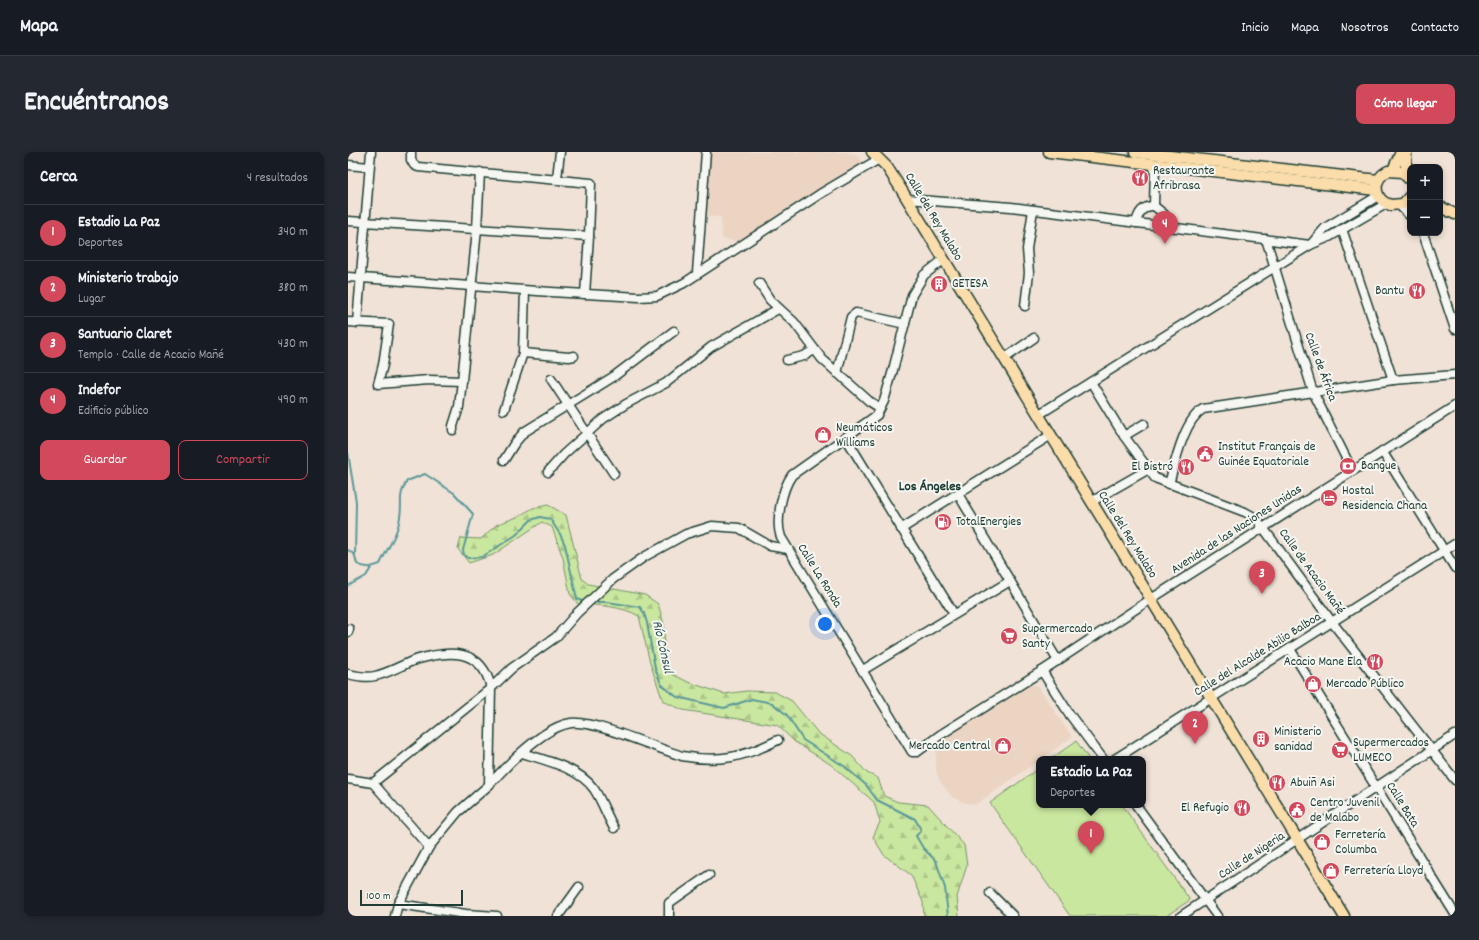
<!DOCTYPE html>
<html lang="es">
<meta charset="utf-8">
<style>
body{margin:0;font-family:Dekko,sans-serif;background:#242831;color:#f1f3f6}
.controls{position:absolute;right:12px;top:12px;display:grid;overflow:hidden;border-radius:8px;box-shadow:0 2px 6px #0003}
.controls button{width:36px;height:36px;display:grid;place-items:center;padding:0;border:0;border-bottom:1px solid #363941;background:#171b24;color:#f1f3f6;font:20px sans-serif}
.scale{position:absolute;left:12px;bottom:10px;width:103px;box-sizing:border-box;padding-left:4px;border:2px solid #1f3d34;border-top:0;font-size:11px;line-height:14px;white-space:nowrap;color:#1f3d34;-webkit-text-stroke:3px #f6f6f2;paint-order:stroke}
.you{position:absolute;left:477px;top:472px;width:14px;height:14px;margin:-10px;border:3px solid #fff;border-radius:50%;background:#1a73e8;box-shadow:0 0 0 6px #1a73e833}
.badge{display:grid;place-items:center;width:26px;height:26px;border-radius:50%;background:#d1495b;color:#fff;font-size:13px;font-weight:700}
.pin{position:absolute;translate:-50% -33px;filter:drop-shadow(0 1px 2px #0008)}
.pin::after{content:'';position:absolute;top:21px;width:14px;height:12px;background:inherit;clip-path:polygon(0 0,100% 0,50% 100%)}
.popup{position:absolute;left:688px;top:604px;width:110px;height:52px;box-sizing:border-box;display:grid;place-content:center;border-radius:8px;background:#171b24;filter:drop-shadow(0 1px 3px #0005);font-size:13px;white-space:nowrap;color:#9ea1a6}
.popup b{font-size:15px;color:#f1f3f6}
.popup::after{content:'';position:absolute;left:50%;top:100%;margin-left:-8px;border:8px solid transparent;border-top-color:#171b24}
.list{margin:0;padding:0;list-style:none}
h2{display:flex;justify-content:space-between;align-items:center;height:52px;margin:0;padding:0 16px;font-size:17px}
h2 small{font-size:13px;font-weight:400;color:#9ea1a6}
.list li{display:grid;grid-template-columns:26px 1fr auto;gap:12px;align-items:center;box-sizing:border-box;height:56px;padding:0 16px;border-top:1px solid #363941}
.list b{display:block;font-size:15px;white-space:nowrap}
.list p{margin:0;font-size:13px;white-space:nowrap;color:#9ea1a6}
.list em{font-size:13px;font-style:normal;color:#9ea1a6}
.actions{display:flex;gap:8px;padding:12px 16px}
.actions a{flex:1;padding:9px 0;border:1px solid #d1495b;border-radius:8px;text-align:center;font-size:14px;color:#d1495b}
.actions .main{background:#d1495b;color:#fff}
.map{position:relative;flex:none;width:1107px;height:764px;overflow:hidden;border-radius:8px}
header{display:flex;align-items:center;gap:24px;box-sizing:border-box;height:56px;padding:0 20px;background:#171b24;border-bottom:1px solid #363941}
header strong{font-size:19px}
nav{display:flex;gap:22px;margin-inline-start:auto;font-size:14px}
.intro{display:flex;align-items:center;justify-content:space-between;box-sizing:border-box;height:96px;padding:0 24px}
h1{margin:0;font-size:28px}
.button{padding:10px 18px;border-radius:8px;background:#d1495b;color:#fff;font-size:14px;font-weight:700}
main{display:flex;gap:24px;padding:0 24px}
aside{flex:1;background:#171b24;border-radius:8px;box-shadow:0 2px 6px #0003}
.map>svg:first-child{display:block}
.built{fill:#ecd4c2}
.forest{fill:url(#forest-firs);stroke:#74926a}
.pitch{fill:#cae79f;stroke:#74926a}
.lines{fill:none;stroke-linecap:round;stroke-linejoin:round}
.stream{stroke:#5c989a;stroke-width:2}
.minor-casing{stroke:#1f3d34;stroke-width:11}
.major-casing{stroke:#1f3d34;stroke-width:13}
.minor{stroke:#f6f6f2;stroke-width:8}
.major{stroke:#faddab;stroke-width:10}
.labels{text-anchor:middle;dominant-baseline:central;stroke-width:4;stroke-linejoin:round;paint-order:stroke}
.poi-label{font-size:13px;fill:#1f3d34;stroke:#f6f6f2;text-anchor:start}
.street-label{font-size:13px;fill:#1f3d34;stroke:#f6f6f2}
.neighbourhood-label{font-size:14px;font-weight:bold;fill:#1f3d34;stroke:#f6f6f2}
.water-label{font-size:14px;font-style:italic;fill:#335b56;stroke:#f6f6f2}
</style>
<header>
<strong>Mapa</strong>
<nav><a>Inicio</a><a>Mapa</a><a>Nosotros</a><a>Contacto</a></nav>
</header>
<div class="intro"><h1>Encuéntranos</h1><a class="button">Cómo llegar</a></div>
<main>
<aside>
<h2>Cerca<small>4 resultados</small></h2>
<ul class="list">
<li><span class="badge">1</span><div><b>Estadio La Paz</b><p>Deportes</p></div><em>340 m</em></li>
<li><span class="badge">2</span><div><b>Ministerio trabajo</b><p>Lugar</p></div><em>380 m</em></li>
<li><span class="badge">3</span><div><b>Santuario Claret</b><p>Templo · Calle de Acacio Mañé</p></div><em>430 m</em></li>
<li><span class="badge">4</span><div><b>Indefor</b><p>Edificio público</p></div><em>490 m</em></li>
</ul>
<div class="actions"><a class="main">Guardar</a><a>Compartir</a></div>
</aside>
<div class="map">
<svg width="1107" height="764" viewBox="0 0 1107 764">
<defs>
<pattern id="forest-firs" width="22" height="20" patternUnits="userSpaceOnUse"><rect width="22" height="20" fill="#cae79f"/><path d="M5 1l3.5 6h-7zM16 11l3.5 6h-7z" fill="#adc78a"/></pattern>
</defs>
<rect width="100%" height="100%" fill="#f0e2d6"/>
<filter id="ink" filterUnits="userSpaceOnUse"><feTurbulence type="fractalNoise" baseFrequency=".025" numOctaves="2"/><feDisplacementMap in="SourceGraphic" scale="8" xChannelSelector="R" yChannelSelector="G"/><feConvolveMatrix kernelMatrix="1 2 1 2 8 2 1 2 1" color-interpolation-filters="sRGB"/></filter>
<g filter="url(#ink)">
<g class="built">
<path d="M361,0h137l13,5 5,7 -120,78 -22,-3 -1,-22 -17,-1z"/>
<path d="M680,533h9l35,52 -97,68 -12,-3 -11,-5 -13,-17 -3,-9v-32z"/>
</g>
<path class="forest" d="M200,353l18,10 16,64 6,5 57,11 13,9 6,20 1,35 7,15 16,8 36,12 23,-3 28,1 17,9 26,32 34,23 15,17 11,5 6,18 14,6 30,3 36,40 3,20 -10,32 2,19h-35l-1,-14 -12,-27 -27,-20 -11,-18 7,-15 -6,-20 -44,-38 -35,-22 -18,-17 -94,-15 -20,-9 -13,-38 -11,-47c-17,-10 -41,-11 -61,-12l-8,-10 -7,-36 -11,-31 -10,-5 -49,33 -24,8 -11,-14 3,-11 20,1 15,-14 21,-8 16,-9z"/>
<g class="pitch">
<path d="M728,589l13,18h-38z"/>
<path d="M691,616v37h83l68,95 -24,16h-96l-80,-113z"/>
</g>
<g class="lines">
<g class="stream">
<path d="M0,301l8,49 -1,54 2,8c9,5 14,3 23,0 7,-15 18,-30 20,-47 3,-18 -3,-18 7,-36l18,-7 29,19 19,21 -10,36 1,5 4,3 14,-1 34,-22 15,-15 9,-3 10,2 10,15 5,11 12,54 8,3"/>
<path d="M0,398l7,5"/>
<path d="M0,434l18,-10 5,-8"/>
<path d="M245,450h14l33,5 4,6 3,10 8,45 6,16 7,6 9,7 47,11 28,-9 20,4 15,12 16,25 41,26 22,19 11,15 38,19 6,11 -5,6 7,12 13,13 9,27 3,28"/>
</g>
<g class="minor-casing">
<g id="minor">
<path d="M63,0v8l3,5 4,2 173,16 -2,53"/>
<path d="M0,13l21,2"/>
<path d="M209,26l3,-26"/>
<path d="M559,47l104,8 299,38"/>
<path d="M1051,53l11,11"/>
<path d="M806,54l1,-41"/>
<path d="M0,69l241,15 -4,58"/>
<path d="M788,71c2,-9 7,-18 18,-17l10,8 3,12"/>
<path d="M994,77l51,151"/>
<path d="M1075,81l32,96"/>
<path d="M918,87l47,153 39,78"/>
<path d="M964,91l13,-15 53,-32"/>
<path d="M595,108l-19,15 -12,20 -19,75 -9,31 -7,14 -85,60c-10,14 -17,46 -11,62l131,215h5l23,-17 102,-64 109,-72 304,-193"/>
<path d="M349,121l9,-121"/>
<path d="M0,125l203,15 88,5 18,-1 27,-13 136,-89 59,-35"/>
<path d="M411,131l11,17 24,22 28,37 47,42 11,7"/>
<path d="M677,154l4,-33 -2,-24 6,-39"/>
<path d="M0,170l41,2 -6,41 -5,19 51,-4 33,1"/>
<path d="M9,171l14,-171"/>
<path d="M175,201l46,4 5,-1"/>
<path d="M657,206l29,-20"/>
<path d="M439,208l17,-4 10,-6"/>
<path d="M489,221l14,-56 5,-4 49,11"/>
<path d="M203,227l63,95"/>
<path d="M743,230l33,54 31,42 90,34 11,6 76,104 123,158"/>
<path d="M156,258l19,-57 2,-62"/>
<path d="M690,263l272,-170 19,-8 57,-33"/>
<path d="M105,278v-4l6,-19 3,-26 15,-152 3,-57"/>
<path d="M776,284l20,-12"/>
<path d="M498,286l108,176"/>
<path d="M1034,299l73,117"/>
<path d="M156,308l10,-16 10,-12 89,-55 61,-46"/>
<path d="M200,320l16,-18 39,-35 23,-15 40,-21 45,-36 67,-38"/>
<path d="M821,332c6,-21 15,-64 34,-75l190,-29 62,-5"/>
<path d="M610,342l100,167"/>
<path d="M743,350l56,-32"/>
<path d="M553,377l150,-94"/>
<path d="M0,480l1,-3"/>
<path d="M942,497l165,265"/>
<path d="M515,518l147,-89"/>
<path d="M694,519l28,44 33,44"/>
<path d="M0,522c9,2 18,4 27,2 14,-3 27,-11 40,-16 33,-10 67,-13 76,28l-2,97 -31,27 -29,35 -31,57 -3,12"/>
<path d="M174,601c23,7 57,15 72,36 8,12 13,27 20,39"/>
<path d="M767,607l340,-215"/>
<path d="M0,627l25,4 56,64"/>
<path d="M25,631l118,-95 21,-20 44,-31 21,-24 36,-34 31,-22 42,-23 26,-8 27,2 31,18 18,3"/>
<path d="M141,633c18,-20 54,-58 82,-62 23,-3 85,25 111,33 38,7 62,1 96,-16"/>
<path d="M788,653l81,111"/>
<path d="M642,741l23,23"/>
<path d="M50,752l68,10 31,2"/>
<path d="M210,764l21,-29"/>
<path d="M321,764v-13l40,-28"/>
<path d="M833,764l274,-181"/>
</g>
</g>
<g class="major-casing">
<g id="major">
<path d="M524,0l15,15 14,22 443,727"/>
<path d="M701,0l327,38"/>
<path d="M787,0l243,28"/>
<path d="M1058,0v22"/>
<path d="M1045,18l8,-18"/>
<path d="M1062,28l-8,-8 -14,-1c-16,8 -15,28 2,34l13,-1 7,-8"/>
<path d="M1092,55l15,7"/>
</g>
</g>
<use href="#minor" class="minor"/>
<use href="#major" class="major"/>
</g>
</g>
<defs>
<g id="restaurant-disc" transform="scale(0.9)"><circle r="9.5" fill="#d1495b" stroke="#f6f6f2"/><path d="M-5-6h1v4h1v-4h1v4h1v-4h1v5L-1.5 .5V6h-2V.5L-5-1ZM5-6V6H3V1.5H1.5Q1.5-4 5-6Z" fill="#fff"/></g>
<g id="building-disc" transform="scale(0.9)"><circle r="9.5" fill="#d1495b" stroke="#f6f6f2"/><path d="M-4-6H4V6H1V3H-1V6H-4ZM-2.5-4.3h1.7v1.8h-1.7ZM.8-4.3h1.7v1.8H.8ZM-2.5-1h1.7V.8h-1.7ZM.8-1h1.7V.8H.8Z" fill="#fff"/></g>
<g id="shop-disc" transform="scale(0.9)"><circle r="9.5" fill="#d1495b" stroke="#f6f6f2"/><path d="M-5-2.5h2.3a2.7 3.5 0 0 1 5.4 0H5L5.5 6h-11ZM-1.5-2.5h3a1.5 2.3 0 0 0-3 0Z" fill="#fff"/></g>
<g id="civic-disc" transform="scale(0.9)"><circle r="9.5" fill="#d1495b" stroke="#f6f6f2"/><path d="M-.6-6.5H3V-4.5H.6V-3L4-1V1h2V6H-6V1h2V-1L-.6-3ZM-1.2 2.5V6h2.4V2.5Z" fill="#fff"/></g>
<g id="bank-disc" transform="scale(0.9)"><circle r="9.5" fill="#d1495b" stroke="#f6f6f2"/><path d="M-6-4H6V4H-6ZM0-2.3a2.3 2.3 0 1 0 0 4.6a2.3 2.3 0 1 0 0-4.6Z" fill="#fff"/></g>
<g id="hotel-disc" transform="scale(0.9)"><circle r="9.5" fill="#d1495b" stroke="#f6f6f2"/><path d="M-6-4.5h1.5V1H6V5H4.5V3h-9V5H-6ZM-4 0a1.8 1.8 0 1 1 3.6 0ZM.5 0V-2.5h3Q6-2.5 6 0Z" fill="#fff"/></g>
<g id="fuel-disc" transform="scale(0.9)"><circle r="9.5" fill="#d1495b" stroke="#f6f6f2"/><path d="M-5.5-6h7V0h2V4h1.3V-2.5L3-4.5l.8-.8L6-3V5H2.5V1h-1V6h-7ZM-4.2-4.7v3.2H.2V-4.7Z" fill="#fff"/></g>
<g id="supermarket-disc" transform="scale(0.9)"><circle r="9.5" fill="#d1495b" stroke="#f6f6f2"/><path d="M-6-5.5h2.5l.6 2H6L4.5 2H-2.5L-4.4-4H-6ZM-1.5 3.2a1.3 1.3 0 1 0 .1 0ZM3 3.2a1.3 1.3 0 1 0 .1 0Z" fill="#fff"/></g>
</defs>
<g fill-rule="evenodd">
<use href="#restaurant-disc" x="792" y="26"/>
<use href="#building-disc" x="591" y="132"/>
<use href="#restaurant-disc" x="1069" y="139"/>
<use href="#shop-disc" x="475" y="283"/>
<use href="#civic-disc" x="857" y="302"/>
<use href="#bank-disc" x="1000" y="314"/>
<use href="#restaurant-disc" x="838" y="315"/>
<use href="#hotel-disc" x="981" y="346"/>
<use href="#fuel-disc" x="595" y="370"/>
<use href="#supermarket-disc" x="661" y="484"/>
<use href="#restaurant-disc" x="1027" y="510"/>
<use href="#shop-disc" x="965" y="532"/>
<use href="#building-disc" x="913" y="587"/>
<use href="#shop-disc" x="655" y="594"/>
<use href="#supermarket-disc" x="992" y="598"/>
<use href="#restaurant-disc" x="929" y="631"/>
<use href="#restaurant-disc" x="894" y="656"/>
<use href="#civic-disc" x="949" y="658"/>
<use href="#shop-disc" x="974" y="690"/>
<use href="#shop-disc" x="983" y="719"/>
</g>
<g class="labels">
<g class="poi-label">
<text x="805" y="19">Restaurante<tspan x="805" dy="15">Afribrasa</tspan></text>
<text x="604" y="132">GETESA</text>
<text x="1056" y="139" text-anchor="end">Bantu</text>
<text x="488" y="276">Neumáticos<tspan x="488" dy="15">Williams</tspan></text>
<text x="870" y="295">Institut Français de<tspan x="870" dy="15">Guinée Equatoriale</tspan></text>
<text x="1013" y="314">Bangue</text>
<text x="825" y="315" text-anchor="end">El Bistró</text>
<text x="994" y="339">Hostal<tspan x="994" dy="15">Residencia Chana</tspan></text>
<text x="608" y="370">TotalEnergies</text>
<text x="674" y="477">Supermercado<tspan x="674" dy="15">Santy</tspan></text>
<text x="1014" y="510" text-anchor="end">Acacio Mane Ela</text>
<text x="978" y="532">Mercado Público</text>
<text x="926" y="580">Ministerio<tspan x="926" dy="15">sanidad</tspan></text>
<text x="1005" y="591">Supermercados<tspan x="1005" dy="15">LUMECO</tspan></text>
<text x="642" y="594" text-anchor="end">Mercado Central</text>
<text x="942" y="631">Abuiñ Asi</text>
<text x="962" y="651">Centro Juvenil<tspan x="962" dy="15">de Malabo</tspan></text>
<text x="881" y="656" text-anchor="end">El Refugio</text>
<text x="987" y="683">Ferretería<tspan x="987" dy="15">Columba</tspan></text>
<text x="996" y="719">Ferretería Lloyd</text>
</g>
<g class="street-label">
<text transform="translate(585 65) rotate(59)">Calle del Rey Malabo</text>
<text transform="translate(972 215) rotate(70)">Calle de África</text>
<text transform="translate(889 378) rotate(-33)">Avenida de las Naciones Unidas</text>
<text transform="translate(779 383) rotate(58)">Calle del Rey Malabo</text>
<text transform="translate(963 420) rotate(54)">Calle de Acacio Mañé</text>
<text transform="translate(471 424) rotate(58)">Calle La Ronda</text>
<text transform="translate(910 503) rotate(-32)">Calle del Alcalde Abilio Balboa</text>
<text transform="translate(1054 653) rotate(58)">Calle Bata</text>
<text transform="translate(904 704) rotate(-33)">Calle de Nigeria</text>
</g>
<g class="neighbourhood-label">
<text x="582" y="335">Los Ángeles</text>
</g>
<g class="water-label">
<text transform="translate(314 495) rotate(77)">Río Cónsul</text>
</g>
</g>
</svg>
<div class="controls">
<button>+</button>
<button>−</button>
</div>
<div class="scale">100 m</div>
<div class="you"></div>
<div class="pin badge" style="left:743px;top:702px">1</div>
<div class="popup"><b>Estadio La Paz</b>Deportes</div>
<div class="pin badge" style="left:847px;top:592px">2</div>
<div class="pin badge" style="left:914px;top:442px">3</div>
<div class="pin badge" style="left:817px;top:92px">4</div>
</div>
</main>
